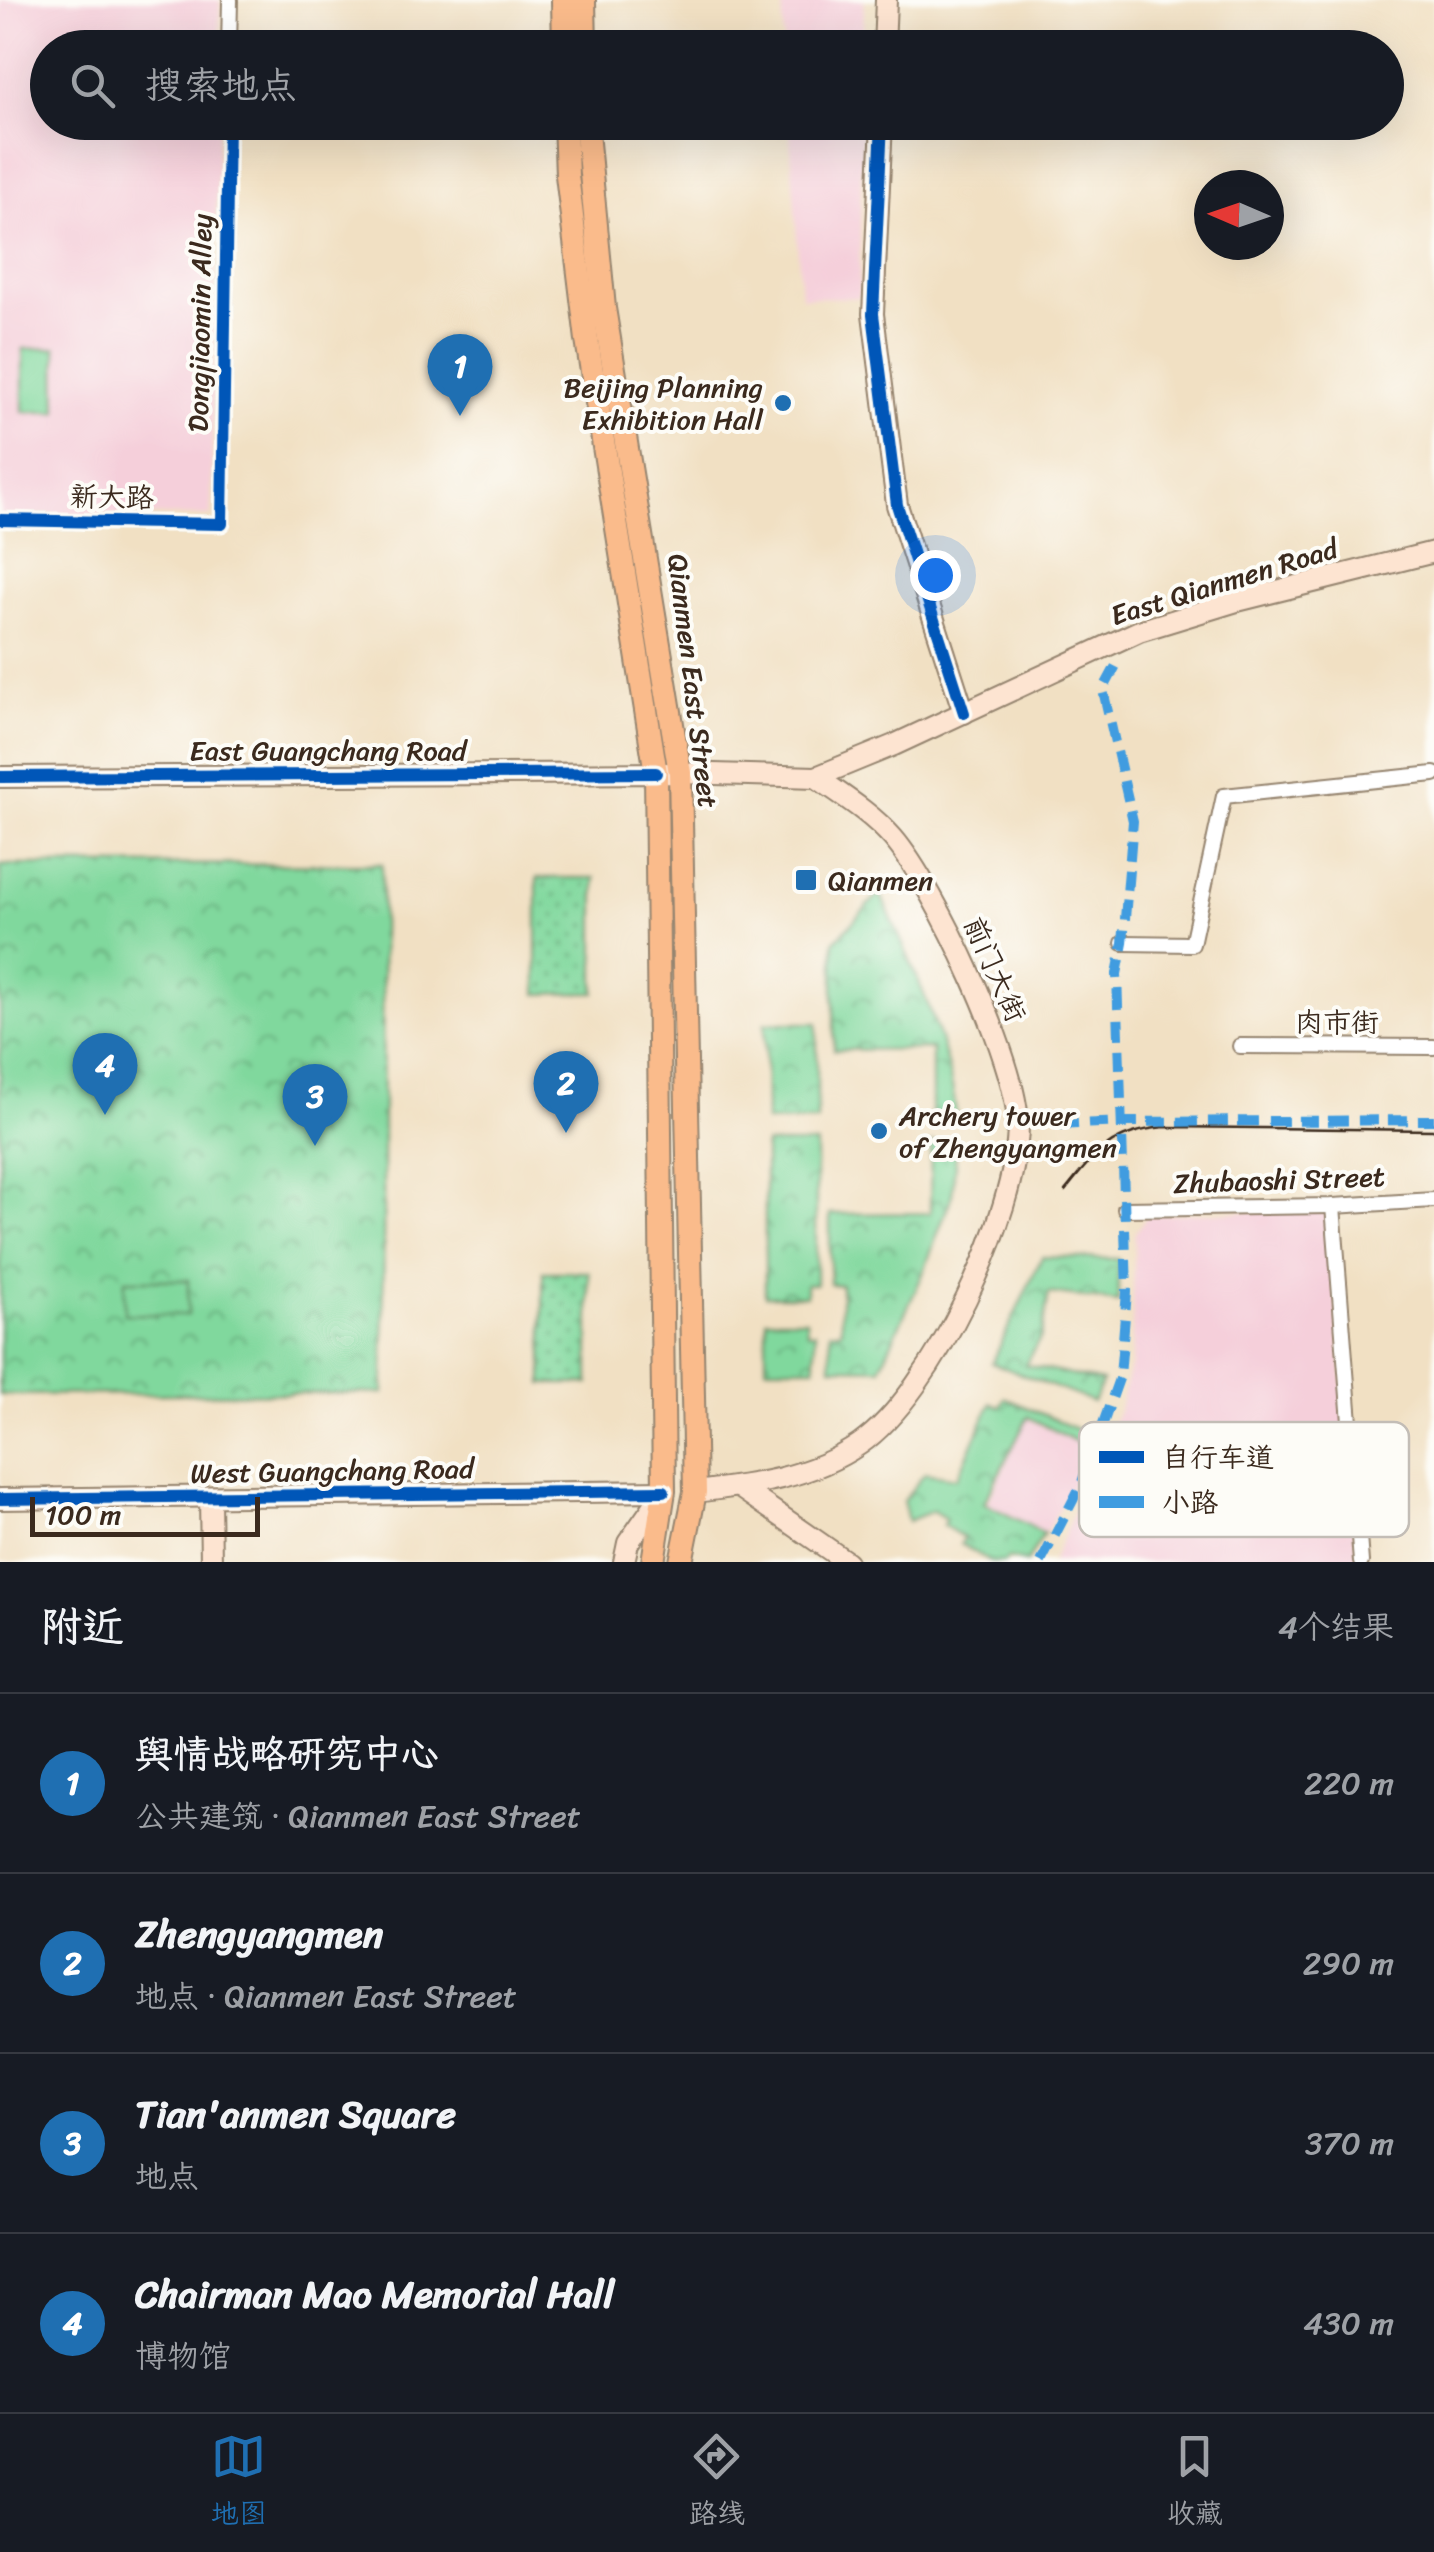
<!DOCTYPE html>
<html lang="zh">
<meta charset="utf-8">
<style>
body{margin:0;font-family:Sriracha,"LXGW WenKai TC",sans-serif;background:#242831;color:#f1f3f6}
.compass{position:absolute;left:1194px;top:170px;width:90px;height:90px;border-radius:50%;background:#171b24;box-shadow:0 10px 40px #0002;rotate:272deg}
.scale{position:absolute;left:30px;bottom:25px;width:230px;box-sizing:border-box;padding-left:10px;border:5px solid #3b2a1e;border-top:0;font-size:28px;line-height:35px;white-space:nowrap;color:#3b2a1e;-webkit-text-stroke:8px #fdfcf7;paint-order:stroke}
.you{position:absolute;left:935px;top:575px;width:35px;height:35px;margin:-25px;border:8px solid #fff;border-radius:50%;background:#1a73e8;box-shadow:0 0 0 15px #1a73e833}
.badge{display:grid;place-items:center;width:65px;height:65px;border-radius:50%;background:#1f6fb2;color:#fff;font-size:32px;font-weight:700}
.pin{position:absolute;translate:-50% -82px;filter:drop-shadow(0 2px 5px #0008)}
.pin::after{content:'';position:absolute;top:52px;width:35px;height:30px;background:inherit;clip-path:polygon(0 0,100% 0,50% 100%)}
.list{margin:0;padding:0;list-style:none}
h2{display:flex;justify-content:space-between;align-items:center;height:130px;margin:0;padding:0 40px;font-size:42px}
h2 small{font-size:32px;font-weight:400;color:#9ea1a6}
.list li{display:grid;grid-template-columns:65px 1fr auto;gap:30px;align-items:center;box-sizing:border-box;height:180px;padding:0 40px;border-top:2px solid #363941}
.list b{display:block;font-size:38px;white-space:nowrap}
.list p{margin:0;font-size:32px;white-space:nowrap;color:#9ea1a6}
.list em{font-size:32px;font-style:normal;color:#9ea1a6}
.icon{flex:none;width:55px;height:55px;fill:none;stroke:currentColor;stroke-width:2;stroke-linecap:round;stroke-linejoin:round}
.map{position:relative;flex:none;width:1434px;height:1562px;overflow:hidden}
.search{position:absolute;background:#171b24;box-shadow:0 10px 40px #0002;left:30px;right:30px;top:30px;height:110px;display:flex;align-items:center;gap:25px;box-sizing:border-box;padding:0 35px;border-radius:55px;color:#9ea1a6;font-size:38px}
.sheet{height:850px;background:#171b24}
nav{display:flex;justify-content:space-around;align-items:center;box-sizing:border-box;height:140px;border-top:2px solid #363941;background:#171b24;font-size:28px;color:#9ea1a6}
nav a{display:grid;justify-items:center;gap:5px}
nav .on{color:#1f6fb2}
.map>svg:first-child{display:block}
.built{fill:#f5cfda}
.grass{fill:url(#grass-dots);stroke:#5e815e;stroke-width:2.5}
.park{fill:url(#park-crowns);stroke:#5e815e;stroke-width:2.5}
.pitch{fill:#80d89d;stroke:#5e815e;stroke-width:2.5}
.lines{fill:none;stroke-linecap:round;stroke-linejoin:round}
.street-casing{stroke:#968570;stroke-width:18}
.secondary-casing{stroke:#968570;stroke-width:24}
.primary-casing{stroke:#968570;stroke-width:26}
.street{stroke:#fff;stroke-width:14}
.secondary{stroke:#fde4d1;stroke-width:20}
.primary{stroke:#fabb8b;stroke-width:22}
.tram{stroke:#3b2a1e;stroke-width:2.5}
.quiet{stroke:#3f9ce0;stroke-width:10;stroke-dasharray:20 10;stroke-linecap:butt}
.cycleway-casing{stroke:#fdfcf7;stroke-width:19}
.cycleway{stroke:#0057b8;stroke-width:12}
.poi-dot{fill:#1f6fb2;stroke:#fdfcf7;stroke-width:4}
.labels{text-anchor:middle;dominant-baseline:central;stroke-width:8;stroke-linejoin:round;paint-order:stroke}
.street-label{font-size:28px;fill:#3b2a1e;stroke:#fdfcf7}
.poi-label{font-size:28px;fill:#3b2a1e;stroke:#fdfcf7;text-anchor:start}
.key{fill:#fdfcf7;stroke:#c3bdb6;stroke-width:2.5}
.key-label{font-size:28px;fill:#3b2a1e}
</style>
<div class="map">
<svg width="1434" height="1562" viewBox="0 0 1434 1562">
<defs>
<pattern id="grass-dots" width="8" height="8" patternUnits="userSpaceOnUse" patternTransform="scale(2.5)"><rect width="8" height="8" fill="#80d89d"/><path d="M2 2h.1M6 6h.1" fill="none" stroke="#6aaf7f" stroke-width="1.8" stroke-linecap="round"/></pattern>
<pattern id="park-crowns" width="20" height="18" patternUnits="userSpaceOnUse" patternTransform="scale(2.5)"><rect width="20" height="18" fill="#80d89d"/><path d="M2 6a3 3 0 1 1 6 0M12 15a3 3 0 1 1 6 0" fill="none" stroke="#6aaf7f"/></pattern>
</defs>
<rect width="100%" height="100%" fill="#fdfcf7"/>
<filter id="ink" filterUnits="userSpaceOnUse"><feTurbulence type="fractalNoise" baseFrequency=".01" numOctaves="2"/><feDisplacementMap in="SourceGraphic" scale="20" xChannelSelector="R" yChannelSelector="G"/><feConvolveMatrix kernelMatrix="1 2 1 2 8 2 1 2 1" color-interpolation-filters="sRGB"/></filter>
<filter id="wash" filterUnits="userSpaceOnUse"><feTurbulence type="fractalNoise" baseFrequency=".0048" numOctaves="4" result="noise"/><feDisplacementMap in="SourceGraphic" scale="40" xChannelSelector="R" yChannelSelector="G"/><feGaussianBlur stdDeviation="2.25" result="paint"/><feColorMatrix in="noise" values="0 0 0 0 0 0 0 0 0 0 0 0 0 0 0 0 0 1.4 0 .05"/><feComposite in="paint" operator="in"/></filter>
<g filter="url(#wash)">
<rect width="100%" height="100%" fill="#f1e0c3"/>
<g class="built">
<path d="M0,0h220l-1,47 -171,1v74l170,1 -7,393 -211,-1z"/>
<path d="M782,0h82l-1,47h-79z"/>
<path d="M789,123h73l-3,175 -58,-1z"/>
<path d="M1329,1209l28,353h-305l67,-154 12,-44 4,-131 13,-18z"/>
<path d="M1028,1419l58,29 -12,34 -28,50 -59,-29z"/>
</g>
<g class="grass">
<path d="M537,878h58v115l-58,1z"/>
<rect x="543" y="1272" width="46" height="112"/>
</g>
<g class="park">
<path d="M382,864l2,529 -384,2v-530z"/>
<path d="M880,893c32,73 70,148 77,228h-25v-72l-98,1v-108z"/>
<path d="M765,1023h52v98l-51,1z"/>
<path d="M931,1143h26l-5,52 -29,79 -43,94 -49,-1 -1,-35 11,-1v-46l-11,-1v-70l100,-1z"/>
<path d="M765,1144h51v140h-10v12h-41z"/>
<path d="M1042,1257l76,2v43l-69,-9 -8,44 -16,28 77,17 -9,20 -101,-39z"/>
<path d="M766,1319h40l1,13h8v35h-49z"/>
<path d="M1005,1398l85,37 -5,11 -57,-29 -44,86 60,30 -17,29 -20,-4 -2,4h-14l-30,-18 3,-6 -21,-13 3,-6 -13,-8 -25,10 -5,-20 22,-28 32,5 34,-75 10,4z"/>
</g>
<g class="pitch">
<path d="M56,348l1,64h-34v-63z"/>
<path d="M125,1280h63v35l-64,-1z"/>
</g>
</g>
<g filter="url(#ink)">
<g class="lines">
<g class="street-casing">
<g id="street">
<path d="M229,48l1,-48"/>
<path d="M0,520l222,4 6,-402"/>
<path d="M1123,943l69,1 32,-148 210,-22"/>
<path d="M1240,1046l194,1"/>
<path d="M1333,1206l28,356"/>
<path d="M1125,1209l208,-3 101,-6"/>
</g>
</g>
<g class="secondary-casing">
<g id="secondary">
<path d="M884,48l2,-48"/>
<path d="M882,122l-9,192 24,191 67,208"/>
<path d="M0,777l680,-4 136,4 78,-32 245,-114 98,-30 197,-49"/>
<path d="M739,1487l108,75"/>
<path d="M695,1492c58,-7 116,-14 165,-48 73,-51 157,-229 158,-318 0,-64 -82,-238 -125,-288 -22,-25 -50,-42 -77,-61"/>
<path d="M210,1498l1,64"/>
<path d="M0,1499l664,-8"/>
<path d="M624,1562l4,-19 35,-50"/>
</g>
</g>
<g class="primary-casing">
<g id="primary">
<path d="M563,0l1,48"/>
<path d="M584,0l1,48"/>
<path d="M565,122l2,53 20,165 69,433 8,718 -11,71"/>
<path d="M586,122l18,186 76,465 15,719 -14,70"/>
</g>
</g>
<use href="#street" class="street"/>
<use href="#secondary" class="secondary"/>
<use href="#primary" class="primary"/>
<path class="tram" d="M1065,1191c32,-40 46,-59 100,-64l269,3"/>
<g class="quiet">
<path d="M1058,1125l64,-3 312,-2"/>
<path d="M1041,1562l40,-77 39,-109 7,-84 -10,-318 6,-31 10,-122 -30,-131 16,-30"/>
</g>
<g class="cycleway-casing">
<g id="cycleway">
<path d="M882,122l-9,192 24,191 67,208"/>
<path d="M0,520l222,4 6,-402"/>
<path d="M0,777l656,-4"/>
<path d="M0,1499l664,-8"/>
</g>
</g>
<use href="#cycleway" class="cycleway"/>
</g>
</g>
<g class="poi-dot">
<circle cx="783" cy="403" r="10"/>
<rect x="794" y="868" width="24" height="24" rx="5"/>
<circle cx="879" cy="1131" r="10"/>
</g>
<g class="labels">
<g class="street-label">
<text transform="translate(200 323) rotate(-89)">Dongjiaomin Alley</text>
<text transform="translate(112 497) rotate(1)">新大路</text>
<text transform="translate(1224 582) rotate(-17)">East Qianmen Road</text>
<text transform="translate(693 681) rotate(83)">Qianmen East Street</text>
<text x="328" y="750">East Guangchang Road</text>
<text transform="translate(995 969) rotate(66)">前门大街</text>
<text x="1337" y="1022">肉市街</text>
<text transform="translate(1279 1180) rotate(-2)">Zhubaoshi Street</text>
<text transform="translate(332 1471) rotate(-1)">West Guangchang Road</text>
</g>
<g class="poi-label">
<text x="763" y="387" text-anchor="end">Beijing Planning<tspan x="763" dy="32">Exhibition Hall</tspan></text>
<text x="828" y="880">Qianmen</text>
<text x="899" y="1115">Archery tower<tspan x="899" dy="32">of Zhengyangmen</tspan></text>
</g>
</g>
<rect x="1079" y="1422" width="330" height="115" rx="15" class="key"/>
<rect x="1099" y="1451" width="45" height="12" fill="#0057b8"/>
<rect x="1099" y="1496" width="45" height="12" fill="#3f9ce0"/>
<g class="key-label">
<text x="1162" y="1467">自行车道</text>
<text x="1162" y="1512">小路</text>
</g>
</svg>
<svg class="compass" viewBox="-18 -18 36 36"><path d="M0-13l5 13h-10z" fill="#e53935"/><path d="M0 13l5-13h-10z" fill="#9ea1a6"/></svg>
<div class="scale">100 m</div>
<div class="you"></div>
<div class="pin badge" style="left:460px;top:416px">1</div>
<div class="pin badge" style="left:566px;top:1133px">2</div>
<div class="pin badge" style="left:315px;top:1146px">3</div>
<div class="pin badge" style="left:105px;top:1115px">4</div>
<div class="search"><svg class="icon" aria-label="search" viewBox="0 0 24 24"><circle cx="10" cy="10" r="6"/><path d="M15 15l6 6"/></svg>搜索地点</div>
</div>
<section class="sheet">
<h2>附近<small>4个结果</small></h2>
<ul class="list">
<li><span class="badge">1</span><div><b>舆情战略研究中心</b><p>公共建筑 · Qianmen East Street</p></div><em>220 m</em></li>
<li><span class="badge">2</span><div><b>Zhengyangmen</b><p>地点 · Qianmen East Street</p></div><em>290 m</em></li>
<li><span class="badge">3</span><div><b>Tian'anmen Square</b><p>地点</p></div><em>370 m</em></li>
<li><span class="badge">4</span><div><b>Chairman Mao Memorial Hall</b><p>博物馆</p></div><em>430 m</em></li>
</ul>
</section>
<nav>
<a class="on"><svg class="icon" aria-label="map" viewBox="0 0 24 24"><path d="M3 6l6-2 6 2 6-2v14l-6 2-6-2-6 2zM9 4v14M15 6v14"/></svg>地图</a>
<a><svg class="icon" aria-label="directions" viewBox="0 0 24 24"><path d="M12 3l9 9-9 9-9-9zM9 14v-3h6M13 9l2 2-2 2"/></svg>路线</a>
<a><svg class="icon" aria-label="saved" viewBox="0 0 24 24"><path d="M7 4h10v16l-5-4-5 4z"/></svg>收藏</a>
</nav>
